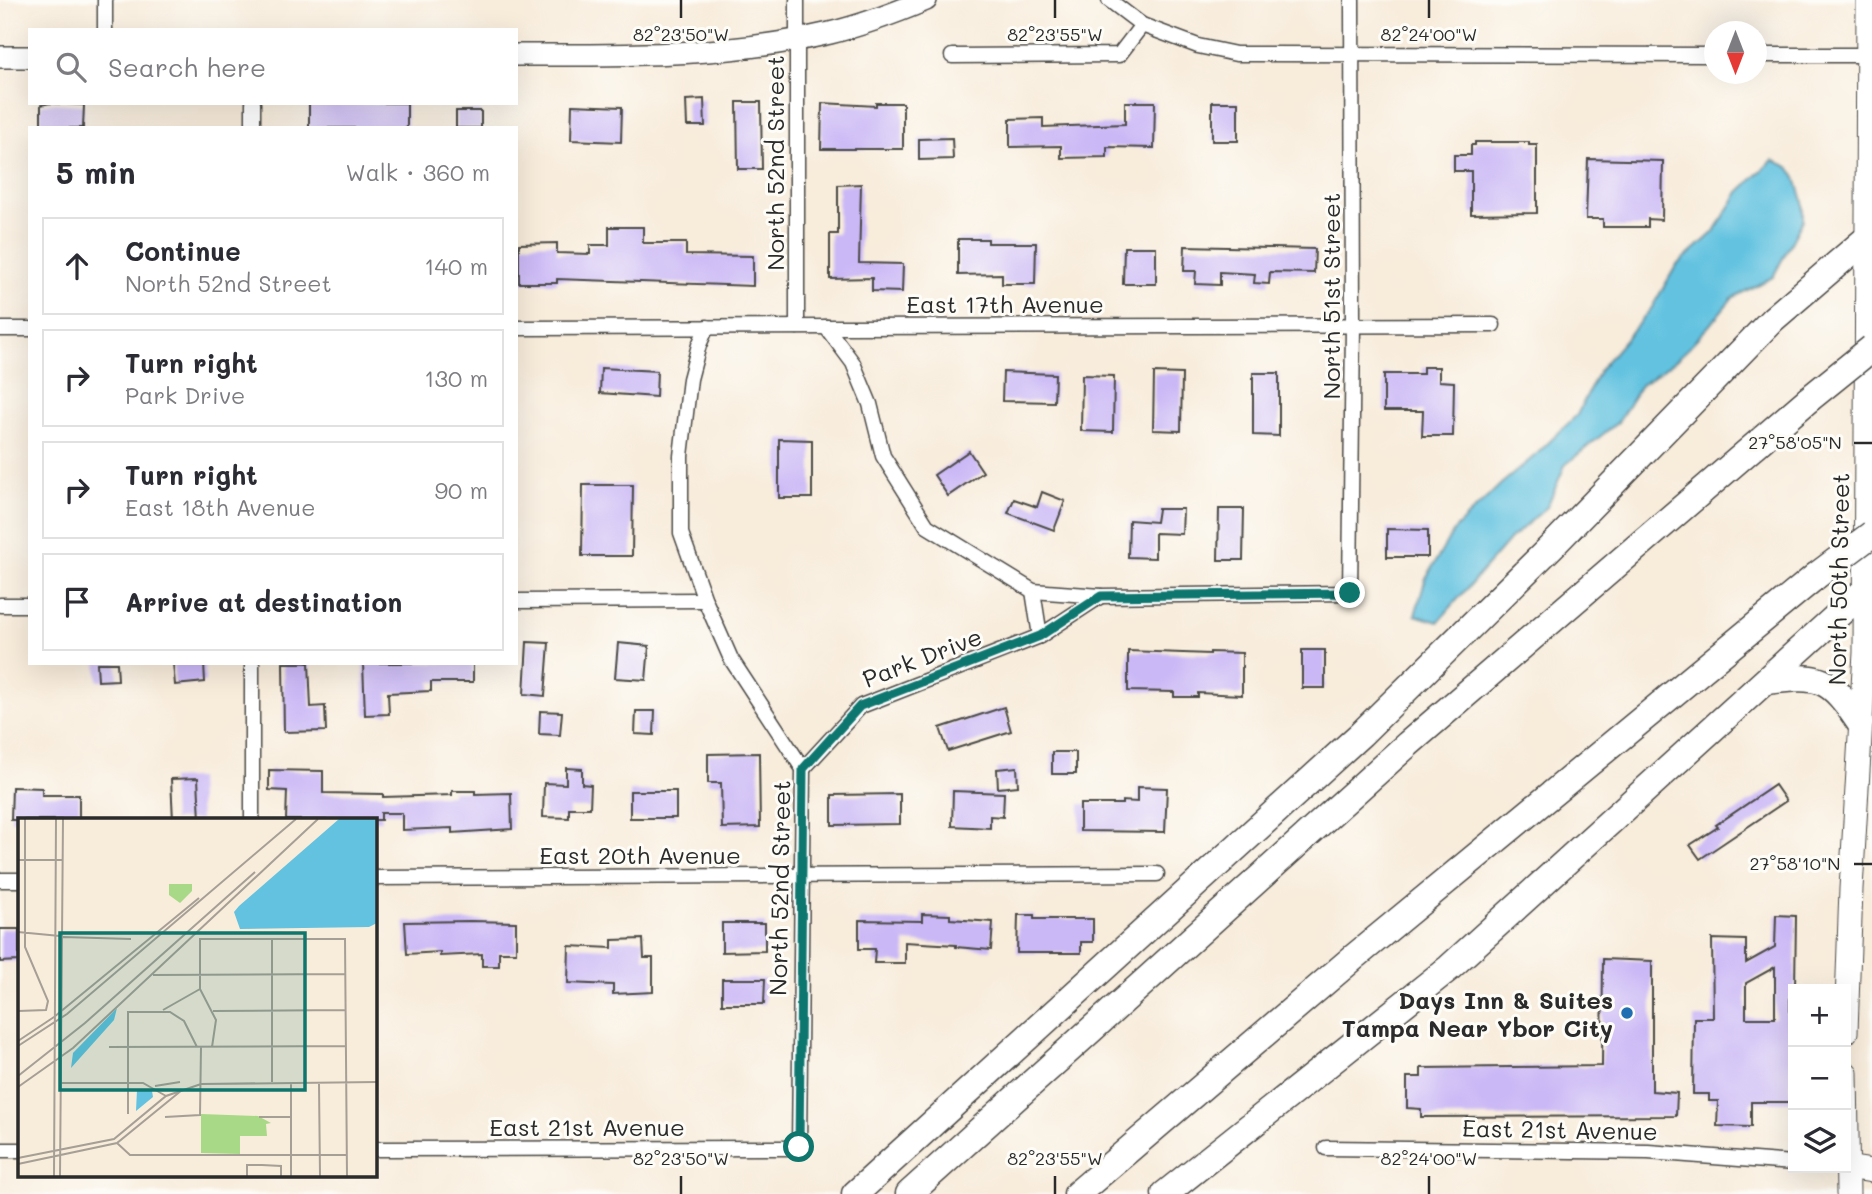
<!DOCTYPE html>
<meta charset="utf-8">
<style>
body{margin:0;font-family:Mali,sans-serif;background:#f7f7f7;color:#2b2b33}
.controls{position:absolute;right:21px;bottom:21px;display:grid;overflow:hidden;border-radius:0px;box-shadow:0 7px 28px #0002}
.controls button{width:63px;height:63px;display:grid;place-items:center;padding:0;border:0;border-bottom:2px solid #e1e1e2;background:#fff;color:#2b2b33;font:35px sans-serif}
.compass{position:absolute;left:1704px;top:21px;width:63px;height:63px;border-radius:50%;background:#fff;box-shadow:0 7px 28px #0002;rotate:180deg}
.stop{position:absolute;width:21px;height:21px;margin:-16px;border:5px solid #0f766e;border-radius:50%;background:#fff}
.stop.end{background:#0f766e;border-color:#fff;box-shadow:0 2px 7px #0008}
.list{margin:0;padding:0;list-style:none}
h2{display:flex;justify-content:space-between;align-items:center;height:91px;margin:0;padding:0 28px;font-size:30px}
h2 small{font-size:23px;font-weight:400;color:#7c7c81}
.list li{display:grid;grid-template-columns:46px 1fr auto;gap:21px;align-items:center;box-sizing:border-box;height:98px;margin:0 14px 14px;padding:0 14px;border:2px solid #e1e1e2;border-radius:0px}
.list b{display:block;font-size:26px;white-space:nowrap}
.list p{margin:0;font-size:23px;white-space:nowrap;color:#7c7c81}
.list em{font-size:23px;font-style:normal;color:#7c7c81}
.icon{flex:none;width:38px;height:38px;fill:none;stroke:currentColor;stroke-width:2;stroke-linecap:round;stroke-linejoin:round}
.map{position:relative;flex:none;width:1872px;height:1194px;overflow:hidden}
.search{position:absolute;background:#fff;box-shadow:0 7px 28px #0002;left:28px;top:28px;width:490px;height:77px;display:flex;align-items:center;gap:18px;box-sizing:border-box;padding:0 24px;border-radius:0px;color:#7c7c81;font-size:26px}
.panel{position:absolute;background:#fff;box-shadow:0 7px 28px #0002;left:28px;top:126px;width:490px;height:539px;border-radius:0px}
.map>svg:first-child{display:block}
.water{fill:#62c2e0;stroke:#467686;stroke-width:2}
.building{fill:#cab8f6;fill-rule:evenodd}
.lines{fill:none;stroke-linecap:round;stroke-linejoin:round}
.street-casing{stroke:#4a4845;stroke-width:17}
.secondary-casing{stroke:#4a4845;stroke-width:24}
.primary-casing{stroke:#4a4845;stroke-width:25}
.highway-casing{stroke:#4a4845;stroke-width:29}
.street{stroke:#fff;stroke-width:14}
.secondary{stroke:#fff;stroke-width:21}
.primary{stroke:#fff;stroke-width:23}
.highway{stroke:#fff;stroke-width:26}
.highway-bridge-casing{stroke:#4a4845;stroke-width:29;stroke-linecap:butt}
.highway-bridge{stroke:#fff;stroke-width:26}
.route{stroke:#0f766e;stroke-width:9}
.ticks{fill:none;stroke:#2b2b2b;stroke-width:2.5}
.poi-dot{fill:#1f6fb2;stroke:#fdfcf7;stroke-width:2.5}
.labels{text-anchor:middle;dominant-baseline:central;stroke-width:6;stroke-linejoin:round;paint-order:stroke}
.street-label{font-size:24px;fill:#2b2b2b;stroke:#fdfcf7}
.poi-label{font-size:24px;font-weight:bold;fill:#2b2b2b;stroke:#fdfcf7;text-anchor:end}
.inset-road{fill:none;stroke:#a69f95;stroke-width:2}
.view{fill:#0f766e;fill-opacity:0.15;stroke:#0f766e;stroke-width:3.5}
.inset-edge{fill:none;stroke:#2b2b2b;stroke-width:3.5}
.ticks-label{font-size:18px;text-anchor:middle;fill:#2b2b2b;stroke:#fdfcf7;stroke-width:6;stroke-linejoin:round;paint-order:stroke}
</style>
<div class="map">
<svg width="1872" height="1194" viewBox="0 0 1872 1194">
<rect width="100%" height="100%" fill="#fdfcf7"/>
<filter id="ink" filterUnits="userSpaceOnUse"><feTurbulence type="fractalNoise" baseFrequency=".0143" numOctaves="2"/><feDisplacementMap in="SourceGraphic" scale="14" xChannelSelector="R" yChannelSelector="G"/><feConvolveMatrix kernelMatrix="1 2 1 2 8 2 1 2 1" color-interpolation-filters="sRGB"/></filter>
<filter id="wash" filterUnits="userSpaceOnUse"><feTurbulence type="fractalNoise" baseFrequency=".00686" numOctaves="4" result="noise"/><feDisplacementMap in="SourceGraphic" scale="28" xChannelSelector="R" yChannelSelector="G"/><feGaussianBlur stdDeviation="1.57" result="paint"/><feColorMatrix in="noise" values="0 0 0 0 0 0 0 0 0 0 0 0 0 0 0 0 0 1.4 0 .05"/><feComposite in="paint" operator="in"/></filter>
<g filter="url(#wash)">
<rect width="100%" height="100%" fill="#f8ecdb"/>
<path class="water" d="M1773,160l16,7 7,11 7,23v19l-30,57 -41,21 -24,29 -32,33 -35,25 -23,37 -53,43 -18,42 -37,32 -72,83 -23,-7 11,-37 28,-48 47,-46 36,-30 40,-39 23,-46 51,-60 25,-43 39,-35 24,-39z"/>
<g id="blocks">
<g class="building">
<path d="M704,99l1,27h-18l-1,-26z"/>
<path d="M737,102h24l1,67h-24z"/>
<path d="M1125,102h30l-1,46 -47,-1v10l-46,1v-12l-51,1v-28l33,-1v9l82,-3z"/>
<rect x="1212" y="102" width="26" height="39"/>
<path d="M50,103l34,2 -1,23h-42v-23z"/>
<rect x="309" y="103" width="98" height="25"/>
<path d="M822,103l54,3v-3h27v46h-82z"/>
<path d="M572,105l50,2 -1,35 -50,-2z"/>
<rect x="456" y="111" width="25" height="17"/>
<path d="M952,138l1,21 -34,1v-21z"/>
<path d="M1475,142h54v3h8v68l-66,1v-43h-17v-16h17v-10h4z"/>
<path d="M1588,159l75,2 -1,59 -14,-1v8h-45v-8h-17z"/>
<path d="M861,184l-2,79 44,1 -1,28 -30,-1v-13l-42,1v-45h8v-49z"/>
<path d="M609,227h34v16h43v12l67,1v30l-196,-7v4h-38v-39l38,-1v10l33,1v-9h19z"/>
<path d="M958,239h30v4h48l-1,41h-33v-10l-44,1z"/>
<path d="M1185,246l130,3 -1,24 -44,-1 -1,12 -15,-1 1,-9 -35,-2v13l-25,-1 1,-13h-12z"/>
<path d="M1124,247h32v37h-33z"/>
<path d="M1423,367h16v14l15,1 -1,54h-31l1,-25h-39v-37h39z"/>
<path d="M601,368l56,3 -1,26 -56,-4z"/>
<path d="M1003,372l52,2 -1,28 -52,-1z"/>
<path d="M1154,373l28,1 -1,57 -28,-1z"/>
<path d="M1253,373h26v63l-26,-1z"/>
<path d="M1082,375l32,1 -1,56 -32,-1z"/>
<path d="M779,439l33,1v58h-33z"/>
<path d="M969,451l14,21 -35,24 -14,-21z"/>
<path d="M583,485h50l-1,71h-50z"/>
<path d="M1042,492l23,9 -11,29 -46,-17 6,-14 23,8z"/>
<path d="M1158,509h25l-1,25 -27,-1v25l-27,-1 1,-37 27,2z"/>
<path d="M1219,509h25l-1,51h-25z"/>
<path d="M1387,529l41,1v27h-41z"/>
<path d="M527,642l22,1 -4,53 -21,-2z"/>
<path d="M618,643l31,3 -3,34 -31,-2z"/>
<rect x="1302" y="650" width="23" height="38"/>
<path d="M1128,651l82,3v-2l32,1v42l-44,-2v4h-24v-5l-46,-1z"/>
<path d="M97,663h20l1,17 -20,1z"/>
<path d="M173,663h31l1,19 -30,3z"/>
<path d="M283,663h26l2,44 14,-1 1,25 -42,1z"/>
<path d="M363,663h110v19h-42v9l-43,2 1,21 -24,1z"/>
<path d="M1004,707l7,24 -63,20 -8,-23z"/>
<path d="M540,711l22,1 -2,23 -21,-1z"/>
<path d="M636,711h19l-1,24 -19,-1z"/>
<rect x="1052" y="752" width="24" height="22"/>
<path d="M759,753l1,74 -38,1 -1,-45h-13v-29z"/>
<path d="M1017,767l1,19 -20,2 -1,-19z"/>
<path d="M566,768l16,1v15l9,1 -1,23h-21v10l-26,-1 1,-34 22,1z"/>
<path d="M269,770l54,1v22l60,1v3l69,-2v-4h23v3l36,-1 1,36 -60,4v-5l-50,2v-17h-21v7h-95l1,-29 -18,-1z"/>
<path d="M198,778l2,42h-27l-2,-41z"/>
<path d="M1775,785l11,16 -86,58 -10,-14 28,-18 -2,-2z"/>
<path d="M12,787l30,1v7h37v25h-68z"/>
<path d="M1137,787l30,1 -2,44 -85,-1v-27h42v-3l15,1z"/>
<rect x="630" y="791" width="46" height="27"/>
<path d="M953,791l51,2 -1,24 -13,-1v12l-38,-2z"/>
<path d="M900,794v30l-68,1v-30z"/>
<path d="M922,914l28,1v4l43,3 -2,28 -35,-3v-2l-51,-3v21h-31l1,-14h-16v-29l63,1z"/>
<path d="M1018,915h16v4h59v23h-12v11h-64z"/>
<path d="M1776,915l20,1 -1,73 -2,10 -3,-1 1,104h-40v25l-34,-1 1,-25h-9v-7h-16l1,-76h19l-1,-79 34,1v23l29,-16zM1775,967v51h-29v-35z"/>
<path d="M470,921l46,1v30h-17v14h-17v-12l-42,2v-4l-33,2 -2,-32z"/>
<path d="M722,923h43v28l-43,1z"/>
<path d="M0,929h19v32l-19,1z"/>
<path d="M643,939l1,19h9v34l-40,2v-9l-45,-2 1,-37 43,2v-8z"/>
<path d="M1603,959l49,2v130l25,2 -1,23 -255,1v-8l-14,-1v-31h14v-9l181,-2z"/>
<path d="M722,979h43l-1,25h-42z"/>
</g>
</g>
</g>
<g filter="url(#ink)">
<use href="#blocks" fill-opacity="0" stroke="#4a4845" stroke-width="2"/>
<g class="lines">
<g class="street-casing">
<g id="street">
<path d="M797,0v327"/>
<path d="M1109,0l33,25 56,21 38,8 478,1"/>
<path d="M105,30v-30"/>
<path d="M1756,55h112"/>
<path d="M952,56l167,-1 23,-30"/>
<path d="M253,128v-25"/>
<path d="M826,327l27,36 17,41 13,52 44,70 106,65 68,5 249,-3 3,-268 -1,-325"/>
<path d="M516,328l977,-3"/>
<path d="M0,329h30"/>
<path d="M1033,591l7,45"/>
<path d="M516,601l189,-1"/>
<path d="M0,605h30"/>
<path d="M803,769l58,-63 179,-70 61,-40"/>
<path d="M252,820v-157"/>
<path d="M374,878l783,-4"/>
<path d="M0,880h19"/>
<path d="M1326,1148l322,4 145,11"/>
<path d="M374,1149l425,-1 4,-379 -72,-110 -26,-59 -24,-67v-77l9,-77 9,-34 8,-18"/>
<path d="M0,1150h19"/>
</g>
</g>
<g class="secondary-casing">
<g id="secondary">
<path d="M516,55c106,0 211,2 314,-22 33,-8 65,-20 96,-33"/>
<path d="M0,57h30"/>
</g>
</g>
<g class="primary-casing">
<g id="primary">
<path d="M1846,1032l5,-143 14,-236 3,-653"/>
<path d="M1846,1073l2,121"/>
<path d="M1847,1167l25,4"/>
</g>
</g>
<g class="highway-casing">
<g id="highway">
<path d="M1767,681c54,-7 63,-4 93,42"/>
<path d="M855,1194l506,-460 196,-193 216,-222 99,-85"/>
<path d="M909,1194l499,-450 401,-345"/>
<path d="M1077,1194l276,-236 463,-382"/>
<path d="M1165,1194l284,-226 423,-384"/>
</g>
</g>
<use href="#street" class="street"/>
<use href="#secondary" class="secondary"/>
<use href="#primary" class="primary"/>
<use href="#highway" class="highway"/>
<g class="highway-bridge-casing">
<g id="highway-bridge">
<path d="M1809,399l63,-51"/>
<path d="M1816,576l56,-42"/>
</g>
</g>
<use href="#highway-bridge" class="highway-bridge"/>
</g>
</g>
<g class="lines" filter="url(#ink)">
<path class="route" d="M799,1147l4,-378 57,-63 180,-70 61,-40 249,-3"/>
</g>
<path class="ticks" d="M681,0v18M1055,0v18M1429,0v18M1854,443h18M1854,864h18M681,1176v18M1055,1176v18M1429,1176v18"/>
<circle class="poi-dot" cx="1627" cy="1013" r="7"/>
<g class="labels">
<g class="street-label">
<text transform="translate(774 163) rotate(-90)">North 52nd Street</text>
<text transform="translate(1330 296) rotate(-90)">North 51st Street</text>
<text x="1005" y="303">East 17th Avenue</text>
<text transform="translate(1838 579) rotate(-89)">North 50th Street</text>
<text transform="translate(922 657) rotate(-21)">Park Drive</text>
<text x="640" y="854">East 20th Avenue</text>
<text transform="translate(779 888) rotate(-89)">North 52nd Street</text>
<text x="587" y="1126">East 21st Avenue</text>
<text transform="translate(1560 1129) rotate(1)">East 21st Avenue</text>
</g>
<g class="poi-label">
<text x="1613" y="999">Days Inn &amp; Suites<tspan x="1613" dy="28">Tampa Near Ybor City</tspan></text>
</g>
</g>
<g transform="translate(18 818)">
<rect width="359" height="359" fill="#f8ecdb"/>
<path d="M151,66h23v7l-12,12 -11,-8zM183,296l57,2 13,7 -5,1 1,12h-27v18l-39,-1z" fill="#a8d987"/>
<path d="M321,1h38v104l-8,4 -129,2 -6,-17 5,-6zM99,190l-3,12 -43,48 2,-15zM119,272l15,1 1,6 -17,14z" fill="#62c2e0"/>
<path class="inset-road" d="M0,42h44M0,114l42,4M45,119l68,2M254,121v143M135,157l192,-1M145,192l37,-21M0,193l28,-1 2,-9 -23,-54v-128M195,193l133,-1M36,199l145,-119M0,223l36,-24M0,228l49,-32 229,-195M91,229l237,-1M194,229l4,-27 -16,-31v-50h145l2,237M0,258l67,-53 170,-151M42,265h83l23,13M301,266l1,92M137,268l25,-4M0,269l55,-39 245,-229M110,296v-102h42l14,9 13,26M147,299l35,-2 1,-68M241,299h32M99,325l13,12h217M0,340l96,-19 52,-43 35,-12 176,-2M0,346l99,-21 65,-53M36,358l2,-357M42,358l3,-357M229,358v-11h15l19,1v10M273,358v-92"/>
<path class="view" d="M42,115h245v157h-245z"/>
<rect width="359" height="359" class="inset-edge"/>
</g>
<g class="ticks-label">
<text x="681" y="41">82°23'50"W</text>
<text x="1055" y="41">82°23'55"W</text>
<text x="1429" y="41">82°24'00"W</text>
<text x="1795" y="449">27°58'05"N</text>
<text x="1795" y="870">27°58'10"N</text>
<text x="681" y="1165">82°23'50"W</text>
<text x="1055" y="1165">82°23'55"W</text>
<text x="1429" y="1165">82°24'00"W</text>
</g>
</svg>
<div class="controls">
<button>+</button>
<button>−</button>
<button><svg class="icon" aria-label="layers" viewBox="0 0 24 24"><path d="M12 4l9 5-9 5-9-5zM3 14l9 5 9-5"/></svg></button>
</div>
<svg class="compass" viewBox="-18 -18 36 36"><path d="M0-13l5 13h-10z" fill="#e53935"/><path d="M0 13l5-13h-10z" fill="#7c7c81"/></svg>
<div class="stop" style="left:799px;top:1147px"></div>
<div class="stop end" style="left:1350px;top:593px"></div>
<div class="search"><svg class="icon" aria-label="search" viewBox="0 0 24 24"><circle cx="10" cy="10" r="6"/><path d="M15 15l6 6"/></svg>Search here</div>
<section class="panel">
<h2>5 min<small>Walk · 360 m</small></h2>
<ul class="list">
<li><svg class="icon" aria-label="ahead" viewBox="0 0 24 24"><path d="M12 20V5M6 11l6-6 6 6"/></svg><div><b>Continue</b><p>North 52nd Street</p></div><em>140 m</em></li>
<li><svg class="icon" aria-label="right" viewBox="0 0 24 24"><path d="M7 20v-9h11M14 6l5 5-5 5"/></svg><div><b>Turn right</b><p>Park Drive</p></div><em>130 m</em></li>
<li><svg class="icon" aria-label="right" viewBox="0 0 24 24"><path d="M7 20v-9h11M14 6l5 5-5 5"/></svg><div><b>Turn right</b><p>East 18th Avenue</p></div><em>90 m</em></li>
<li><svg class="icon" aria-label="arrive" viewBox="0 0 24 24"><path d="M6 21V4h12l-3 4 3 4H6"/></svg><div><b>Arrive at destination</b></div></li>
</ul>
</section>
</div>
